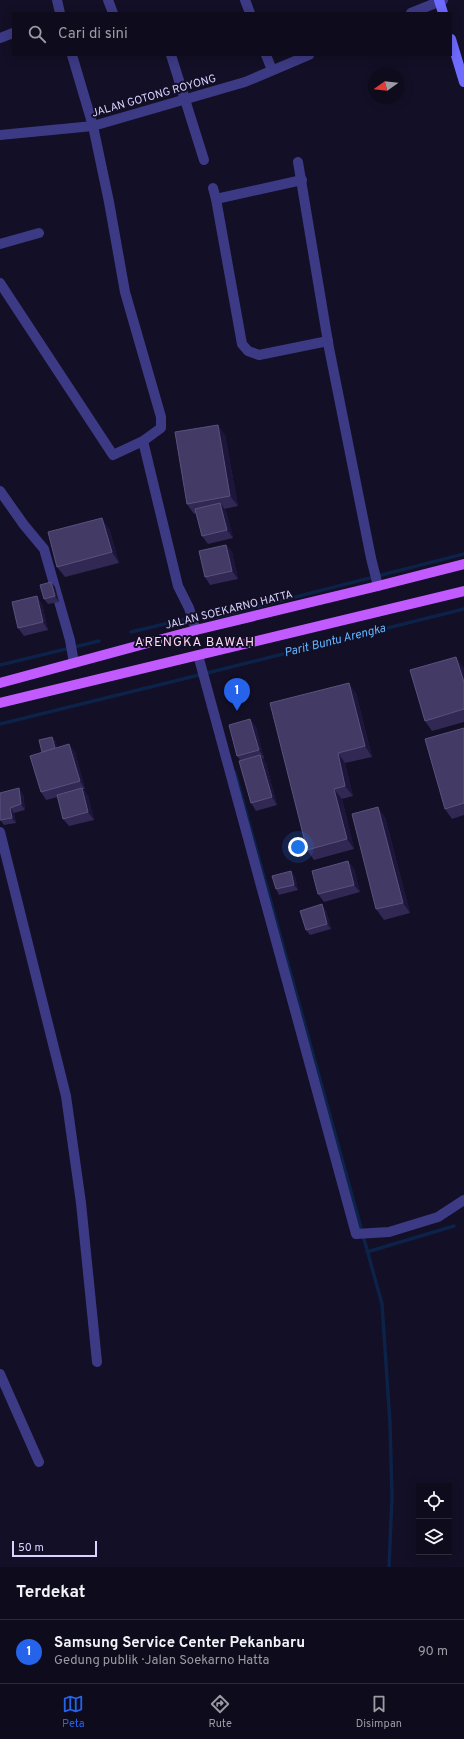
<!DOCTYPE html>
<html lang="id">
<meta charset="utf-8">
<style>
body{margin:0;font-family:Overpass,sans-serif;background:#171425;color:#f1f3f6}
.controls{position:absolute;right:12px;bottom:12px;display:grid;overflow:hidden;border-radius:0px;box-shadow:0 2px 10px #0003}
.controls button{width:36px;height:36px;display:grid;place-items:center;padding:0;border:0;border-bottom:1px solid #2e2b3b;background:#0e0b1c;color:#f1f3f6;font:20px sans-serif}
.compass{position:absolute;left:368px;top:68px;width:36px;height:36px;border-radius:50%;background:#0e0b1c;box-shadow:0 2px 10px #0003;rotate:255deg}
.scale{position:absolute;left:12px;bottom:10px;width:85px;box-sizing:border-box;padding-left:4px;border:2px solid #d9d4ff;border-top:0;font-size:11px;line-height:14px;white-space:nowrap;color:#d9d4ff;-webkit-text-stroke:3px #130f26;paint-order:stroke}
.you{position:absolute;left:298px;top:847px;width:14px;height:14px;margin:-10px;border:3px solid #fff;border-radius:50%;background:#1a73e8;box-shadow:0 0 0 6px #1a73e833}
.badge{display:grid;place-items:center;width:26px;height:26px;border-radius:50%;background:#2563eb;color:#fff;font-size:13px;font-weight:700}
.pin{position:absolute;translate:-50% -33px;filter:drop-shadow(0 1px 2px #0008)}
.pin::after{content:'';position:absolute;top:21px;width:14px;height:12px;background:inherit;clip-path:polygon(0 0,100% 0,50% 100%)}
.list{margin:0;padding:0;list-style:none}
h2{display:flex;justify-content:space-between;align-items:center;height:52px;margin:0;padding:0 16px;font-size:17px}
h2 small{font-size:13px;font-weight:400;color:#9b9ba3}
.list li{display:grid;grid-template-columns:26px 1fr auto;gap:12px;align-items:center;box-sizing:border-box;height:64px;padding:0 16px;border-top:1px solid #2e2b3b}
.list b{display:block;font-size:15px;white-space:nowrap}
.list p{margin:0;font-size:13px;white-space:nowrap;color:#9b9ba3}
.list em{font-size:13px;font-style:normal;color:#9b9ba3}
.icon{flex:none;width:22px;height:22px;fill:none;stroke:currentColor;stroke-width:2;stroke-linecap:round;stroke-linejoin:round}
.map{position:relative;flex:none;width:464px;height:1567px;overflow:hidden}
.search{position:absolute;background:#0e0b1c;box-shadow:0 2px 10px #0003;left:12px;right:12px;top:12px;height:44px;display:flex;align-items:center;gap:10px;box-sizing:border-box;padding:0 14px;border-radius:0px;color:#9b9ba3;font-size:15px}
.sheet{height:116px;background:#0e0b1c}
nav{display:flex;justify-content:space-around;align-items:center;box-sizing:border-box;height:56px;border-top:1px solid #2e2b3b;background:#0e0b1c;font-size:11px;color:#9b9ba3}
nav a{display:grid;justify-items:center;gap:2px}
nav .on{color:#2563eb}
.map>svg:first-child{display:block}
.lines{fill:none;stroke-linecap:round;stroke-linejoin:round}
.stream{stroke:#0c2248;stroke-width:3.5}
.street{stroke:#3d3a85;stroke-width:10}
.secondary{stroke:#6f6bff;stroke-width:10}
.primary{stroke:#c25bff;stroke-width:10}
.wall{fill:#312854}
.shaded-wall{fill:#1d163a}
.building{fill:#433a66;stroke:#5a527e}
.labels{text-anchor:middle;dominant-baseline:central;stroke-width:4;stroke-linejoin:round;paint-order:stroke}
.street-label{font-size:11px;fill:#d9d4ff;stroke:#130f26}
.water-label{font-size:12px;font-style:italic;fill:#62b6ff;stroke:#130f26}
.quarter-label{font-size:13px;letter-spacing:1px;fill:#ffd6f0;stroke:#130f26}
</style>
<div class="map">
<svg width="464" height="1567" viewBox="0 0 464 1567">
<rect width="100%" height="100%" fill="#130f26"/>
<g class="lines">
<g class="stream">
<path d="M217,617l247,-63"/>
<path d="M131,632l59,-14"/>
<path d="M0,665l99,-24"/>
<path d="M207,673l257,-64"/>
<path d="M0,724l199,-49"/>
<path d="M235,772l147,532 8,119 2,74 -3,70"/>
<path d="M367,1252l87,-26"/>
</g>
<g class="street">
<path d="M57,0l3,13"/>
<path d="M108,0l5,13"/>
<path d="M245,0l5,13"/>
<path d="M411,13l32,-13"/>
<path d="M0,38l13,-5"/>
<path d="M171,55l33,105"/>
<path d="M266,55l6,15"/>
<path d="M0,135l93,-9 152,-44 64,-27"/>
<path d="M298,162l31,186 42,210 7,28"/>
<path d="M213,188l3,11 26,145 6,7 11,4 69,-14"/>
<path d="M216,199l86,-19"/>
<path d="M0,244l39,-11"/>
<path d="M0,283l113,172 30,-14 18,-13v-11l-36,-125 -16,-90 -16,-76 -21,-71"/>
<path d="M143,441l35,145 11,22 7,22"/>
<path d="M0,491l24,34 20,24 26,91 4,23"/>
<path d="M198,655l158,579 33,-2 49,-15 26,-17"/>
<path d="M0,832l66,264 15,107 16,159"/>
<path d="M0,1374l39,88"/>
</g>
<g class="secondary">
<path d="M439,0l4,13"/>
<path d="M451,39l13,43"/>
</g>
<g class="primary">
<path d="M0,683l196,-53 182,-44 86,-22"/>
<path d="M0,703l464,-112"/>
</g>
</g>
<g class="wall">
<path d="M225,435l13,71 -14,3 2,2 7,27 -25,6 -6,-8 -5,-23 -3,1 -7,-10z"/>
<path d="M109,528l10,35 -54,14 -8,-10z"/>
<path d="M226,545l6,7 6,27 -28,6 -5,-8z"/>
<path d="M51,582l4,5 4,15 -11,2 -4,-5z"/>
<path d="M42,604l6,26 -24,6 -6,-8z"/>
<path d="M464,667v55l-32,9 -7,-10z"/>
<path d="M356,693l16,64 -27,6 8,33 -11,3 12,50 -40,11 -7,-10z"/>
<path d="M250,719l6,8 8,31 -1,1 3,4 11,42 -21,6 -5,-8 -11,-43 -3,-4z"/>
<path d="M464,728v87l-12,4 -7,-10z"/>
<path d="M52,737l4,5 1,6 18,4 10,37h-2l5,7 6,24 -25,6 -6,-7 -5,-22 -12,3 -5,-8z"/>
<path d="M0,793l23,1 2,16 -11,3 2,10 -12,2 -4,-5z"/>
<path d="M385,817l25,96 -26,7 -8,-11z"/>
<path d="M348,861l6,8 6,23 -36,10 -6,-8z"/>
<path d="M291,871l4,6 3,13 -19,5 -3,-6z"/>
<path d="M326,910l5,19 -21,6 -4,-5z"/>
</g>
<g class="shaded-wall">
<path d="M218,425l7,10 13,71 -8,-10z"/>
<path d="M220,503l6,8 7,27 -6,-8z"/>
<path d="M102,518l7,10 10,35 -7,-11z"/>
<path d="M226,545l6,7 6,27 -6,-8z"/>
<path d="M51,582l4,5 4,15 -4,-6z"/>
<path d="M37,596l5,8 6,26 -5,-8z"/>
<path d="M456,657l8,11v14z"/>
<path d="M349,683l7,10 16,64 -7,-11z"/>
<path d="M250,719l6,8 8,31 -5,-8z"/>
<path d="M52,737l4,5 3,13 -4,-5z"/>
<path d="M69,744l6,8 10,37 -5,-8z"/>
<path d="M338,753l7,10 8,33 -8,-10z"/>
<path d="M260,755l6,8 11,42 -5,-8z"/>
<path d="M19,788l4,6 2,16 -4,-6z"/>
<path d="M82,788l6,8 6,24 -6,-8z"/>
<path d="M334,789l8,10 12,50 -7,-10z"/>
<path d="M378,807l7,10 25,96 -7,-10z"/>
<path d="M10,808l4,5 2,10 -4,-5z"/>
<path d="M348,861l6,8 6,23 -6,-7z"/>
<path d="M291,871l4,6 3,13 -4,-5z"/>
<path d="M322,904l4,6 5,19 -4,-5z"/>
</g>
<g class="building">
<path d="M218,425l12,71 -43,8 -12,-72z"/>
<path d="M220,503l7,27 -25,6 -7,-27z"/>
<path d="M102,518l10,34 -55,15 -9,-35z"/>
<path d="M226,545l6,26 -27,6 -6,-26z"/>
<path d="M51,582l4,14 -11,3 -4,-14z"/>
<path d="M37,596l6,26 -25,6 -6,-26z"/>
<path d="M456,657l8,25v27l-39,12 -15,-51z"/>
<path d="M349,683l16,63 -27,7 7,33 -11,3 13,50 -40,11 -37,-147z"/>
<path d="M250,719l9,31 -22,6 -8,-31z"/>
<path d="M464,728v75l-19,6 -20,-70z"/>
<path d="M52,737l3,11 -13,4 -3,-12z"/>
<path d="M69,744l11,37 -39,11 -11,-36z"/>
<path d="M260,755l12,42 -21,6 -12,-42z"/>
<path d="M19,788l2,16 -11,4 2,10 -12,2v-27z"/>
<path d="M82,788l6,24 -25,7 -6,-24z"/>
<path d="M378,807l25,96 -27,6 -24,-95z"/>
<path d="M348,861l6,24 -36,9 -6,-23z"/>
<path d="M291,871l3,14 -18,4 -4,-13z"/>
<path d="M322,904l5,20 -21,6 -6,-19z"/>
</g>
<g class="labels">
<g class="street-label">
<text transform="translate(154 96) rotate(-16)">JALAN GOTONG ROYONG</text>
<text transform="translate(229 610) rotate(-14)">JALAN SOEKARNO HATTA</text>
</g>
<g class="water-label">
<text transform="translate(335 641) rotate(-14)">Parit Buntu Arengka</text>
</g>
<g class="quarter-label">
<text x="195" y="643">ARENGKA BAWAH</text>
</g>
</g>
</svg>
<div class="controls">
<button><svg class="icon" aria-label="locate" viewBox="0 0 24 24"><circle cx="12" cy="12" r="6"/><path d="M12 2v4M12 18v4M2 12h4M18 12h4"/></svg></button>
<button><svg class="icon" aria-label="layers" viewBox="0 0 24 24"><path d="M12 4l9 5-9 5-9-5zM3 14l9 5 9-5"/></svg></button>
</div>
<svg class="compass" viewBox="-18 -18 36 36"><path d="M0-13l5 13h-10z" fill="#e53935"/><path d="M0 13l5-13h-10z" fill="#9b9ba3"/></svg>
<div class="scale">50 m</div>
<div class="you"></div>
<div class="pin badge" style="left:237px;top:711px">1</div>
<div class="search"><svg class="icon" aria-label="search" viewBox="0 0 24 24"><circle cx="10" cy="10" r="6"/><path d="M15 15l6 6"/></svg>Cari di sini</div>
</div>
<section class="sheet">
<h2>Terdekat<small></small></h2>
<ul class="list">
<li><span class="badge">1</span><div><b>Samsung Service Center Pekanbaru</b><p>Gedung publik · Jalan Soekarno Hatta</p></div><em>90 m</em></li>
</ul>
</section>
<nav>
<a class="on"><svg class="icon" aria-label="map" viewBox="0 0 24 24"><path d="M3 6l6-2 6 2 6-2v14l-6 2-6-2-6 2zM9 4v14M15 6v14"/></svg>Peta</a>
<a><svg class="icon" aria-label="directions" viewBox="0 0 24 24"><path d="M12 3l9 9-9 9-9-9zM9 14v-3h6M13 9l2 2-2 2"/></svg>Rute</a>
<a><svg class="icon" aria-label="saved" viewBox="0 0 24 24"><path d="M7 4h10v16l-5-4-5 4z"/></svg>Disimpan</a>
</nav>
